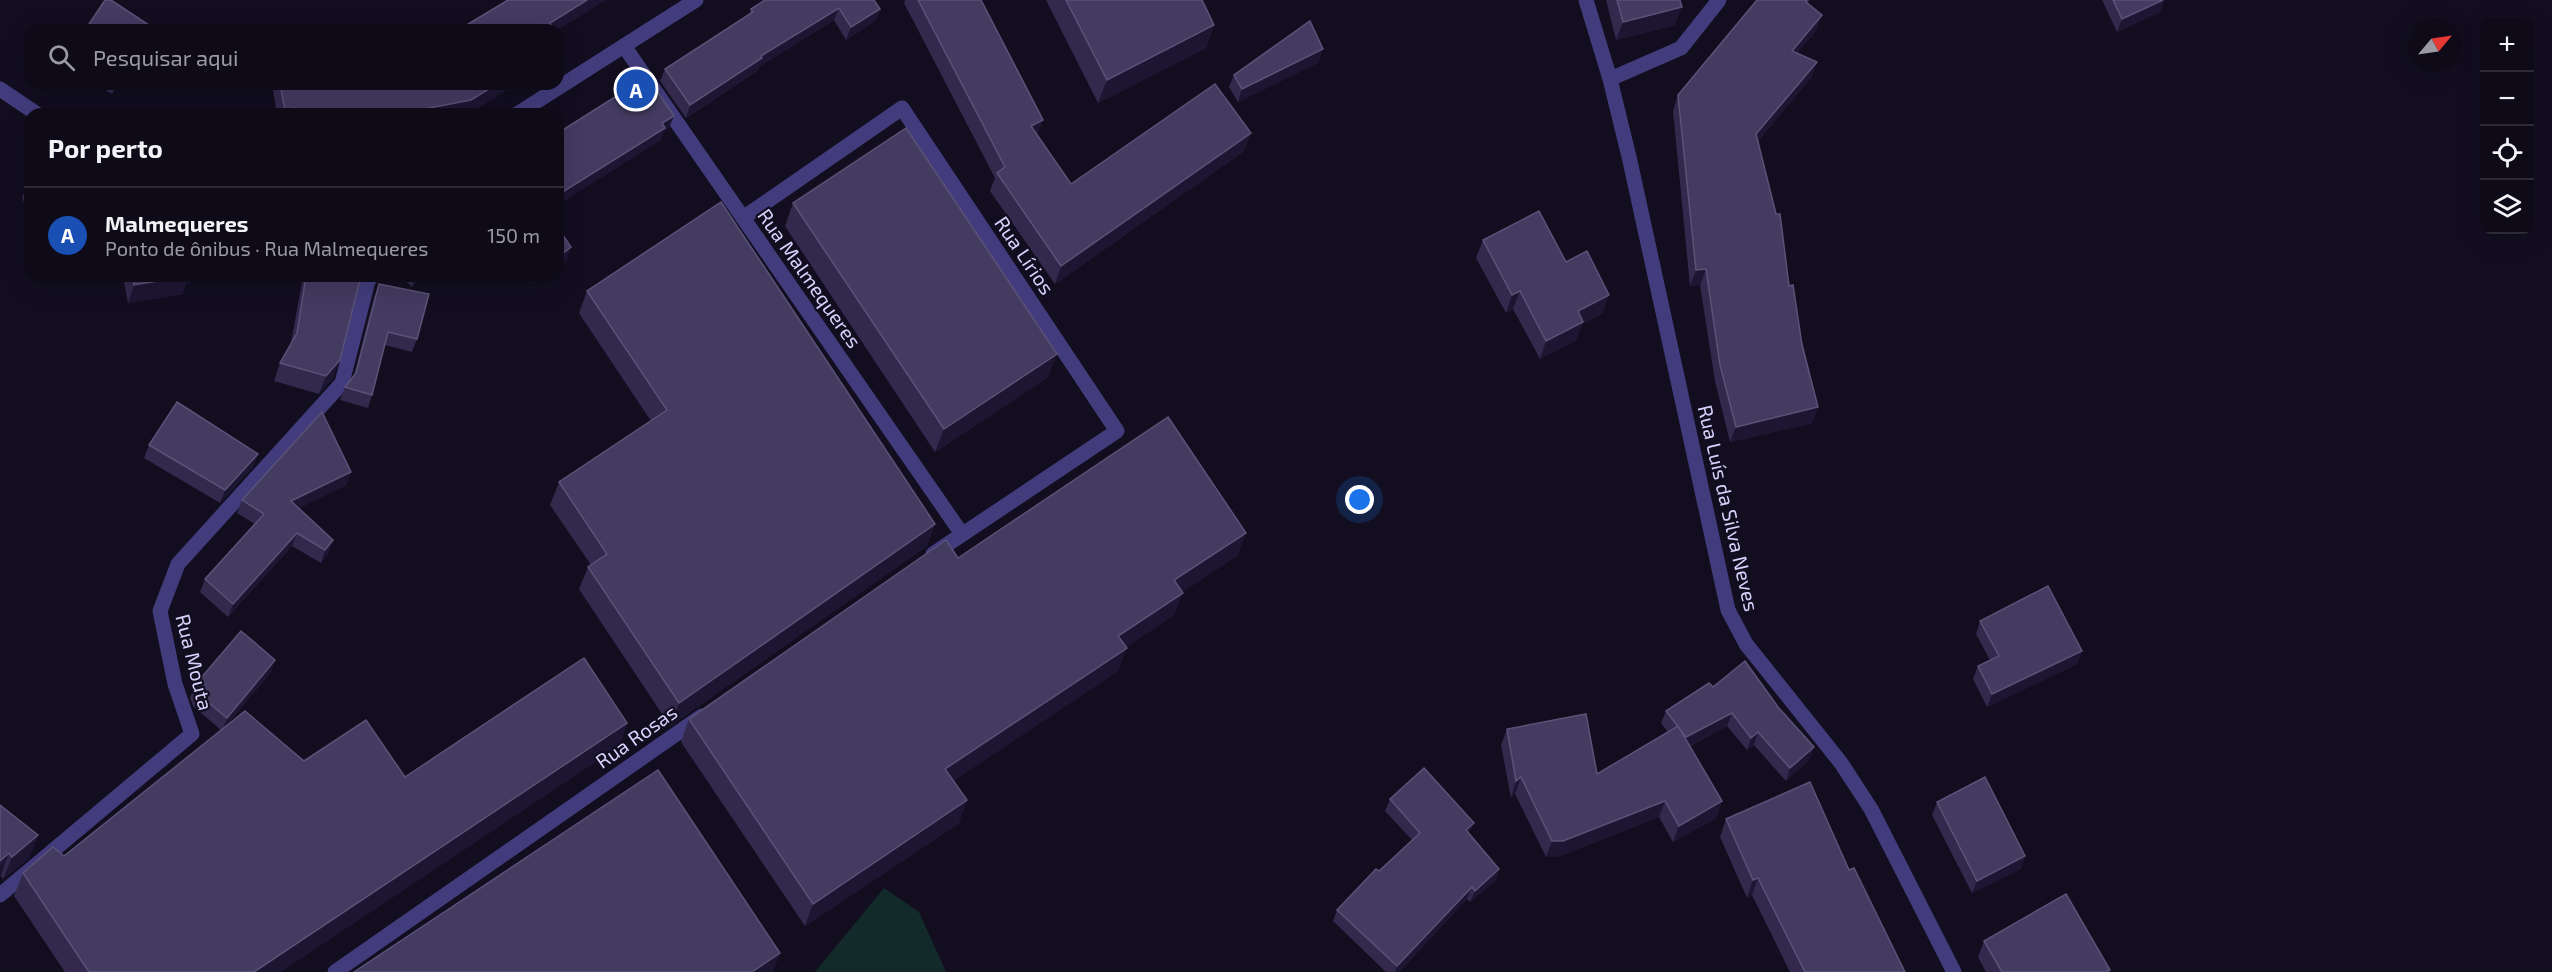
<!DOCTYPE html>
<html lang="pt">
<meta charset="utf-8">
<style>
body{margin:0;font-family:"Exo 2",sans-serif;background:#171321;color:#f1f3f6}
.controls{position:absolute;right:18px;top:18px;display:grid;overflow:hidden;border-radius:12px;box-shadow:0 6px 24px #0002}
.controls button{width:54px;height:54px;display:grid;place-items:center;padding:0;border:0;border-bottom:2px solid #2e2b37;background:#0e0a18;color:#f1f3f6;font:30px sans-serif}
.compass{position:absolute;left:2408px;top:18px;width:54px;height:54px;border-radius:50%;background:#0e0a18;box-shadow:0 6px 24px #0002;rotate:61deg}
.you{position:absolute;left:1360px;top:500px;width:21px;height:21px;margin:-15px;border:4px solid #fff;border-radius:50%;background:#1a73e8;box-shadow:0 0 0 9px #1a73e833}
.badge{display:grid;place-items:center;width:39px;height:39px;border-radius:50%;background:#0fc9ea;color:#fff;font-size:20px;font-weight:700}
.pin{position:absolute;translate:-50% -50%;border:3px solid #fff;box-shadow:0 2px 6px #0006}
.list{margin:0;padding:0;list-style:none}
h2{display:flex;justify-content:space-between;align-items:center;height:78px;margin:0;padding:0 24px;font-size:26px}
h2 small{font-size:20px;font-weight:400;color:#9b9aa2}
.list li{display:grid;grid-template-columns:39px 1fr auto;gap:18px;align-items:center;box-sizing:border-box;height:96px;padding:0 24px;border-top:2px solid #2e2b37}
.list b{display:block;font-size:22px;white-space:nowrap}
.list p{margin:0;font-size:20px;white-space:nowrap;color:#9b9aa2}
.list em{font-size:20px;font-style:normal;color:#9b9aa2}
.icon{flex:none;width:33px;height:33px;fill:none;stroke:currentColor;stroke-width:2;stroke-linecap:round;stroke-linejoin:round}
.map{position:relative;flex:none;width:2552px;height:972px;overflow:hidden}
.search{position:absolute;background:#0e0a18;box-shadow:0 6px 24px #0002;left:24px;top:24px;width:540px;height:66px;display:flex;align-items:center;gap:15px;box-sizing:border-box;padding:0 21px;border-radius:18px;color:#9b9aa2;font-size:22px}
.panel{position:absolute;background:#0e0a18;box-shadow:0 6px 24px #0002;left:24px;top:108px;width:540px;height:174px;border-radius:18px}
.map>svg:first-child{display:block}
.green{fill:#122a2a}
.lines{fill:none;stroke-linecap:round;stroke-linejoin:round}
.minor{stroke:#423c7c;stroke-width:15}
.wall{fill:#32294d}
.shaded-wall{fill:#1d1633}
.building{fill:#433b60;stroke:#5b5278;stroke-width:1.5}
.labels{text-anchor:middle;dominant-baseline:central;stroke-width:4.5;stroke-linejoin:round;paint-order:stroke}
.street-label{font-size:20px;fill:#d8d1fc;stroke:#120e20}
</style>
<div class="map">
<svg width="2552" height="972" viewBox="0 0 2552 972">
<rect width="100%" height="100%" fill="#120e20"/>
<path class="green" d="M884,888l35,24 27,60h-131z"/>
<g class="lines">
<g class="minor">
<path d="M1586,0l24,79 20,82 98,449 18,34 95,119 30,46 83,163"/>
<path d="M624,46l338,488"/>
<path d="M1610,79l71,-31 38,-48"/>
<path d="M0,89l37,25"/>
<path d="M517,114l179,-114"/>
<path d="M743,218l159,-110 215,323 -184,123"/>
<path d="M0,895l192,-161 -17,-50 -15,-73 18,-47 164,-181 26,-102 4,-5"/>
<path d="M335,972l367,-256"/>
</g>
</g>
<g class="wall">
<path d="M765,0l115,9 -5,12 -29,19 -12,-20 -75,47 -2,4 -71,47 -26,-37 5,-12 84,-54 2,-6z"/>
<path d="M905,0h76l62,120 -6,15 34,49 173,-33 -189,133 -65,-93 5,-13 -91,-175z"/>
<path d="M1046,0h156l12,25 -8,23 -108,55z"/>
<path d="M1606,0h74l-5,25 -59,15z"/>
<path d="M1757,0h52l-1,4 8,27 -19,22 20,9 -6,16 -53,63 31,145 29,121 -6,16 -82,19 -15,-61 -15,-96 -10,1 -17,-175 5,-16z"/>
<path d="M2102,0h62l-4,12 -43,20z"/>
<path d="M1319,62l-81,40 -9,-15 5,-12z"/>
<path d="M96,84h23l-7,10z"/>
<path d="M272,84h244l-48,30h-191z"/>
<path d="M30,184v32l-8,-18 5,-13z"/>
<path d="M793,203l255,174 -113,75 -150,-226z"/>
<path d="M1483,240l83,22 37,51 -21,11 -6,16 -36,19 -27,-50 -7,4 -30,-55z"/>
<path d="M123,276h108l-45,7 -4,11 -54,9z"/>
<path d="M304,276h57l-28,102 -14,16 -45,-13 6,-18 11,-20 11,-61z"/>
<path d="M401,276h19l-8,11z"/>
<path d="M529,276h15l-10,7z"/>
<path d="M379,284l38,55 -5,13 -27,-7 -13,50 -4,13 -28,-8 5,-13 9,-12 20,-78z"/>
<path d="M587,291l348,233 -8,22 -257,180 -91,-137 9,-22 3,-2 -41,-60 9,-23 92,-61 -72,-108z"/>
<path d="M149,445l109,9 -5,13 -33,36 -76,-45z"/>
<path d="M351,472l-5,13 -47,23 34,32 -5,13 -7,10 -29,-17 -64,71 -28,-25 5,-13 50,-55 -18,-11 5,-13z"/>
<path d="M1238,555l-56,37 -8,23 -48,32 -8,24 -165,110 6,42 -154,103 -124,-184 8,-23 269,-161z"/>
<path d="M1980,621l102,30 -5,13 -90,43 -14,-28 5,-13 12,-6 -14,-26z"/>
<path d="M271,672l-44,53 77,36 101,16 222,-54 -8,23 -339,226h-215l-51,-76 9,-23 41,-17 157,-126 -28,-24 -3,-8 5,-13z"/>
<path d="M1713,687l65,20 36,40 -5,13 -23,21 -32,-36 -7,5 -20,-24 -37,20 32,55 -6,17 -43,24 -14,-25 -102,40h-11l-31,-63 -4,4 -10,-53 6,-16 90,45 71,-42 -7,-9 5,-12z"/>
<path d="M1390,799l79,35 30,35 -4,12 -25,21 -3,-3 -68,73h-13l-53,-51 4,-11 75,-70 -27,-29z"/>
<path d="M1937,802l88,54 -4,13 -49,24 -40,-78z"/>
<path d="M0,805l38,30 -9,23 -26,21 -2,-3 -1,1z"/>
<path d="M1726,819l123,51 56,102h-115l-38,-77 -5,3 -27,-61z"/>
<path d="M1984,941l126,29 -1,2h-123l-8,-15z"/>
</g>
<g class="shaded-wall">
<path d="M587,0h19l-48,30h-11l3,-7z"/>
<path d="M2163,0h1l-4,12 -43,20 5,-13z"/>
<path d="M1682,7l-7,18 -59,15 7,-18z"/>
<path d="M839,8l-5,12 -75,47 -2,4 -71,47 4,-13 71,-49z"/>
<path d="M880,9l-5,12 -29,19 5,-13z"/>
<path d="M1822,15l-6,16 -30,36 6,-16z"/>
<path d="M1214,25l-8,23 -108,55 9,-23z"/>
<path d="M562,44l-4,11v-8z"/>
<path d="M1323,49l-4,13 -81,40 4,-13z"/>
<path d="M1817,62l-6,16 -60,72 5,-16z"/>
<path d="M116,84h3l-7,10z"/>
<path d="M244,84h27l-29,6z"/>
<path d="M497,84h19l-48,30h-61l1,-2z"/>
<path d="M294,108l-2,6h-9l2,-4z"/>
<path d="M674,116l-5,12 -5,4 -3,8 -103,65v-10z"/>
<path d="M1043,120l-7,18 -5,-12z"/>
<path d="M1251,133l-7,18 -189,133 6,-18z"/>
<path d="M571,247l-4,13 -9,6v-9z"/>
<path d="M1706,269l-6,16 -10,1 6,-16z"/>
<path d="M184,276h47l-45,7 -4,11 -54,9 6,-18z"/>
<path d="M416,276h4l-8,11z"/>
<path d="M536,276h8l-10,7z"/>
<path d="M1520,291l-7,18 -7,4 6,-18z"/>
<path d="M1609,295l-6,18 -21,11 -6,16 -36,19 6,-18 32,-30z"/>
<path d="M1057,354l-9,23 -113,75 9,-23z"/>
<path d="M340,360l-7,18 -14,16 7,-18z"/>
<path d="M1818,407l-6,16 -82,19 6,-15z"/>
<path d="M258,454l-5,13 -33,36 5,-13z"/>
<path d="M351,472l-5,13 -59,29 4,-13z"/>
<path d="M935,524l-8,22 -257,180 9,-23z"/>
<path d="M297,533l-5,13 -64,71 5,-13z"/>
<path d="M1246,533l-8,22 -72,48 8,-23z"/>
<path d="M333,540l-5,13 -7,10 4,-13z"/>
<path d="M1183,593l-9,22 -64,43 8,-22z"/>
<path d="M1127,648l-9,23 -181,121 8,-23z"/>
<path d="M2082,651l-5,13 -90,43 5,-13z"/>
<path d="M275,660l-4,12 -49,59 5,-13z"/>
<path d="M1732,713l-5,13 -46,24 5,-13z"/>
<path d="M627,723l-8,23 -339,226h-26z"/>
<path d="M1758,732l-4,13 -7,5 4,-12z"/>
<path d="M1814,747l-5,13 -23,21 4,-13z"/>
<path d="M1521,777l-6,17 -4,4 5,-17z"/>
<path d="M967,800l-8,23 -154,103 8,-22z"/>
<path d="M1665,801l-6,16 -102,40h-11l6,-16z"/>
<path d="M1722,801l-6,17 -43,24 6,-16z"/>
<path d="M1474,823l-5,11 -3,-4z"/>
<path d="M38,835l-9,23 -26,21 9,-22z"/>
<path d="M9,853l-8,23 -1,1v-16z"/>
<path d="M2025,856l-4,13 -49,24 5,-12z"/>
<path d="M1499,869l-4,12 -25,21 5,-11z"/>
<path d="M1758,878l-6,17 -5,3 6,-18z"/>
<path d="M1472,887l-5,12 -68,73h-4l2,-6z"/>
<path d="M780,953l-7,19h-21z"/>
</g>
<g class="building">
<path d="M105,0h6l41,27 -1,3h-66z"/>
<path d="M508,0h79l-37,23 4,7h-93l-1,-1z"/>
<path d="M765,0h109l6,9 -29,18 -12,-19 -78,48 1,2 -72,47 -25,-36 88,-57 -2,-3z"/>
<path d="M918,0h63l62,120 -12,6 40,58 144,-100 36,49 -190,133 -64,-93 8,-6z"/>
<path d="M1066,0h136l12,25 -107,55z"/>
<path d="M1617,0h63l2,7 -59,15z"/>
<path d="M1757,0h50l-1,2 16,13 -30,36 25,11 -61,72 20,80h4l9,72 4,-1 9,60 16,62 -82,20 -16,-62 -14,-96 -10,1 -18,-175z"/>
<path d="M2113,0h50l-41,19z"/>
<path d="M1310,21l13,28 -81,40 -8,-14z"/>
<path d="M318,27l1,3h-15z"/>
<path d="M558,37l4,7 -4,3z"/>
<path d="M649,79l25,37 -12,7 3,5 -107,67v-62l79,-50 2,3z"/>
<path d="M280,84h217l-26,16 -63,12v2h-112l-2,-6 -9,2z"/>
<path d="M906,128l151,226 -113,75 -151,-226z"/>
<path d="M30,184v8l-3,-7z"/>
<path d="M721,202l214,322 -256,179 -91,-136 19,-13 -48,-72 108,-72 -80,-119z"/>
<path d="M1539,211l27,51 21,-11 22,44 -31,16 5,11 -37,19 -26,-50 -8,4 -29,-55z"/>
<path d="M558,228l13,19 -13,10z"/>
<path d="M133,276h55l-54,9z"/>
<path d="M306,276h55l-21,84 -14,16 -46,-13 17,-30z"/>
<path d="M379,284l50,10 -12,45 -29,-7 -16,63 -27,-8 11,-14z"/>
<path d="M177,402l81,52 -33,36 -76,-45z"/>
<path d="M322,412l29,60 -60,29 42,39 -8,10 -28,-17 -64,71 -28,-25 59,-65 -22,-14z"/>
<path d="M1168,417l78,116 -72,47 9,13 -65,43 9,12 -182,121 22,31 -154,104 -124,-185 257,-179 12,18z"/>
<path d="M2048,586l34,65 -90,43 -14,-28 21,-10 -19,-35z"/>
<path d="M241,631l34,29 -48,58 -30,-25 -2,-8z"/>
<path d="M584,658l43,65 -373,249h-165l-66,-99 30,-26 11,9 181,-145 59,50 62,-41 39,57z"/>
<path d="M1745,661l33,46 36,40 -24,21 -32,-36 -7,6 -19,-25 -46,24 -20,-26 43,-28 4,4z"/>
<path d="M1586,714l11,60 81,-48 44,75 -43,25 -14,-25 -102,40h-11l-31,-64 -5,4 -9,-52z"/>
<path d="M1424,768l50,55 -8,7 33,39 -24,22 -3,-4 -75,79 -60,-56 39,-41 3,2 41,-38 -30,-34z"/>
<path d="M658,770l122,183 -28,19h-398z"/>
<path d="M1985,777l40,79 -48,25 -40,-79z"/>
<path d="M1810,782l39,88 5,-2 51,104h-100l-47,-94 -5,2 -27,-61z"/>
<path d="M0,805l38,30 -26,22 -3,-4 -9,8z"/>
<path d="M2066,894l44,76 -4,2h-104l-18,-31z"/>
</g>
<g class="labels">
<g class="street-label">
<text transform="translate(1025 255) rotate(56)">Rua Lírios</text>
<text transform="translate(810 278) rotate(55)">Rua Malmequeres</text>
<text transform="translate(1729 508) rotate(77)">Rua Luís da Silva Neves</text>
<text transform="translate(195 662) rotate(76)">Rua Mouta</text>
<text transform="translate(636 736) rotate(-35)">Rua Rosas</text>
</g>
</g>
</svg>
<div class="controls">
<button>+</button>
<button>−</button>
<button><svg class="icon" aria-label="locate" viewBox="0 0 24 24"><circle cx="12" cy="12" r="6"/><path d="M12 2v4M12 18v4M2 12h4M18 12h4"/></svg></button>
<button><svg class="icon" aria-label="layers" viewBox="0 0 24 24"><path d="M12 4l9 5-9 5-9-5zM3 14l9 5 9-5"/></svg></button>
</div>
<svg class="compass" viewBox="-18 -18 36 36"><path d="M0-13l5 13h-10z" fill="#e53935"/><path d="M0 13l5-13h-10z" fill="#9b9aa2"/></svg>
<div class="you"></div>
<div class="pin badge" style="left:636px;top:89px;background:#1a4fb4">A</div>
<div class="search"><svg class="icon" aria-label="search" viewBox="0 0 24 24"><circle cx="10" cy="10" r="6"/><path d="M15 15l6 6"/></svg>Pesquisar aqui</div>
<section class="panel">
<h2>Por perto<small></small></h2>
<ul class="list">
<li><span class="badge" style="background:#1a4fb4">A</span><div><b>Malmequeres</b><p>Ponto de ônibus · Rua Malmequeres</p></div><em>150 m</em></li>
</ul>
</section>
</div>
